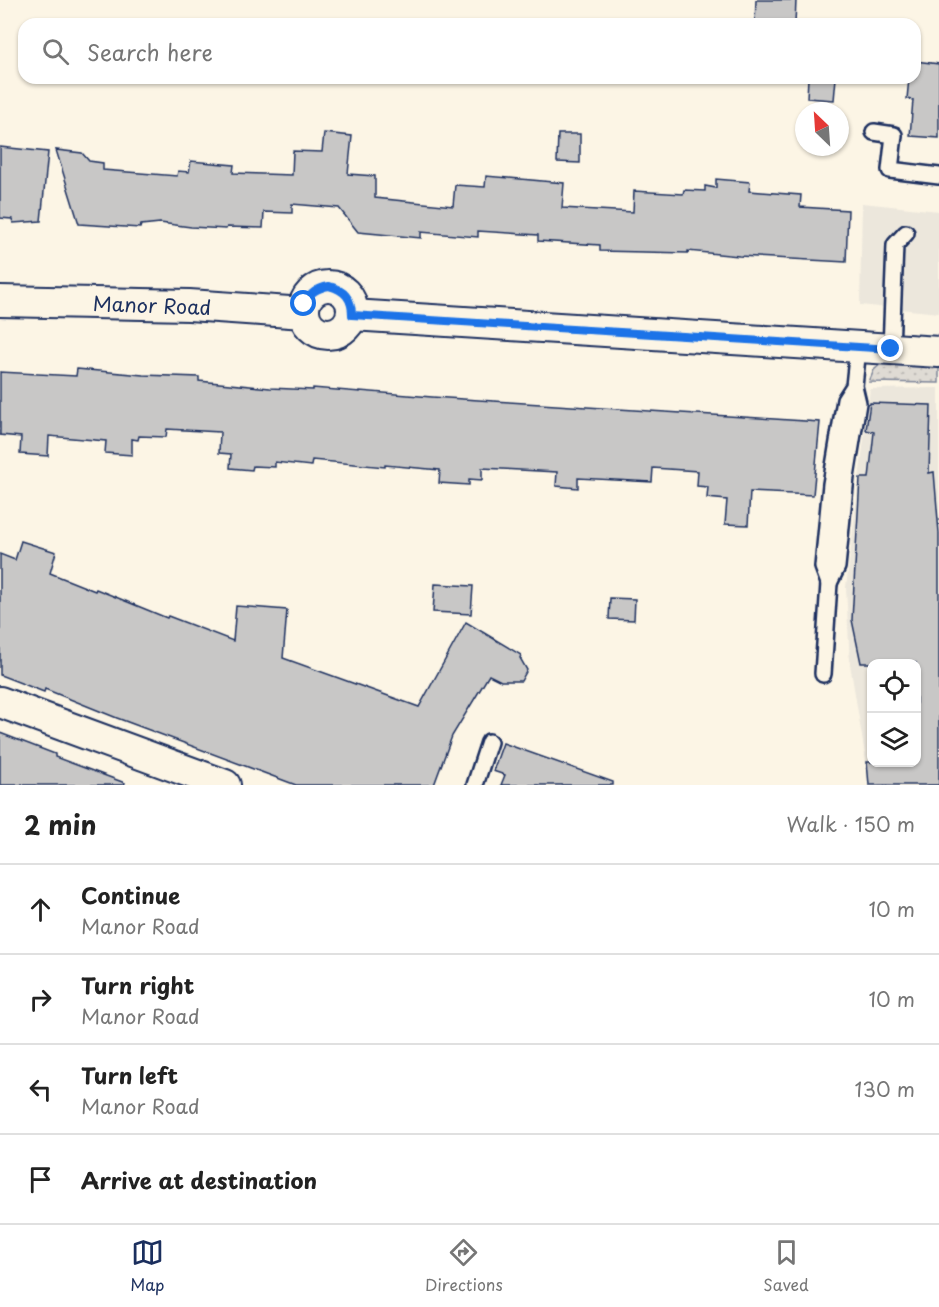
<!DOCTYPE html>
<meta charset="utf-8">
<style>
body{margin:0;font-family:"Playpen Sans",sans-serif;background:#f2f2f2;color:#222}
.controls{position:absolute;right:18px;bottom:18px;display:grid;overflow:hidden;border-radius:12px;box-shadow:0 2px 4px #0004}
.controls button{width:54px;height:54px;display:grid;place-items:center;padding:0;border:0;border-bottom:2px solid #e0e0e0;background:#fff;color:#222;font:30px sans-serif}
.compass{position:absolute;left:795px;top:102px;width:54px;height:54px;border-radius:50%;background:#fff;box-shadow:0 2px 4px #0004;rotate:335deg}
.stop{position:absolute;width:18px;height:18px;margin:-14px;border:4px solid #1a73e8;border-radius:50%;background:#fff}
.stop.end{background:#1a73e8;border-color:#fff;box-shadow:0 2px 6px #0008}
.list{margin:0;padding:0;list-style:none}
h2{display:flex;justify-content:space-between;align-items:center;height:78px;margin:0;padding:0 24px;font-size:26px}
h2 small{font-size:20px;font-weight:400;color:#767676}
.list li{display:grid;grid-template-columns:39px 1fr auto;gap:18px;align-items:center;box-sizing:border-box;height:90px;padding:0 24px;border-top:2px solid #e0e0e0}
.list b{display:block;font-size:22px;white-space:nowrap}
.list p{margin:0;font-size:20px;white-space:nowrap;color:#767676}
.list em{font-size:20px;font-style:normal;color:#767676}
.icon{flex:none;width:33px;height:33px;fill:none;stroke:currentColor;stroke-width:2;stroke-linecap:round;stroke-linejoin:round}
.map{position:relative;flex:none;width:939px;height:785px;overflow:hidden}
.search{position:absolute;background:#fff;box-shadow:0 2px 4px #0004;left:18px;right:18px;top:18px;height:66px;display:flex;align-items:center;gap:15px;box-sizing:border-box;padding:0 21px;border-radius:18px;color:#767676;font-size:22px}
.sheet{height:438px;background:#fff}
nav{display:flex;justify-content:space-around;align-items:center;box-sizing:border-box;height:84px;border-top:2px solid #e0e0e0;background:#fff;font-size:16px;color:#767676}
nav a{display:grid;justify-items:center;gap:3px}
nav .on{color:#1b2f5e}
.map>svg:first-child{display:block}
.built{fill:#ece7dc;fill-rule:evenodd}
.grass{fill:url(#grass-dots);stroke:#7d8599;stroke-width:1.5}
.building{fill:#c8c7c6;stroke:#1b2f5e;stroke-width:1.5}
.lines{fill:none;stroke-linecap:round;stroke-linejoin:round}
.lane-casing{stroke:#1b2f5e;stroke-width:20}
.street-casing{stroke:#1b2f5e;stroke-width:34}
.lane{stroke:#fcf5e5;stroke-width:15}
.street{stroke:#fcf5e5;stroke-width:30}
.route{stroke:#1a73e8;stroke-width:8}
.labels{text-anchor:middle;dominant-baseline:central;stroke-width:4.5;stroke-linejoin:round;paint-order:stroke}
.street-label{font-size:20px;fill:#1b2f5e;stroke:#fcf5e5}
</style>
<div class="map">
<svg width="939" height="785" viewBox="0 0 939 785">
<defs>
<pattern id="grass-dots" width="8" height="8" patternUnits="userSpaceOnUse" patternTransform="scale(1.5)"><rect width="8" height="8" fill="#dfdbd4"/><path d="M2 2h.1M6 6h.1" fill="none" stroke="#bfbcb8" stroke-width="1.8" stroke-linecap="round"/></pattern>
</defs>
<rect width="100%" height="100%" fill="#fcf5e5"/>
<filter id="ink" filterUnits="userSpaceOnUse"><feTurbulence type="fractalNoise" baseFrequency=".0167" numOctaves="2"/><feDisplacementMap in="SourceGraphic" scale="12" xChannelSelector="R" yChannelSelector="G"/><feConvolveMatrix kernelMatrix="1 2 1 2 8 2 1 2 1" color-interpolation-filters="sRGB"/></filter>
<g filter="url(#ink)">
<g class="built">
<path d="M862,203l77,8v102l-79,-8z"/>
<path d="M939,388v397h-69l-20,-121 -4,-77 24,-198zM872,664h44v98h-44z"/>
</g>
<path class="grass" d="M883,362l56,1v20l-70,-1 5,-12z"/>
<g class="building">
<path d="M756,0h40l-1,24h-40z"/>
<path d="M915,61l24,3v74l-29,-2 3,-36 -6,-1 2,-21h6z"/>
<path d="M808,78h28l-2,22 -27,-2z"/>
<path d="M324,133l28,3 -4,38 27,2v22l78,8 2,-21 30,2 1,-11 78,7 -2,25 71,4 1,-21 49,3 1,-4 21,1v-5l11,2v-9l34,3 -1,9 52,4 -1,12 48,3 -2,52 -107,-6 -51,-5v2l-88,-2v-6l-62,-4v-6l-60,-4v6l-57,-5v6l-63,-6 -19,-24 -47,-4v9l-28,-1 -1,16 -36,-1 -1,2 -35,-2 -31,-4 -19,2 -1,3 -61,-4 -23,-74 26,3 7,8 14,2v7l74,6 1,-5 11,1 2,-11 43,4 -1,8 59,2 1,-24 29,1z"/>
<path d="M558,134h22v29l-23,-1z"/>
<path d="M0,147l48,5 -7,69 -28,2 -1,-4 -12,-1z"/>
<path d="M77,369l66,6 56,2v4l71,7 43,2v-2l47,4v-1l72,6 388,25 -7,73 -63,-3 -2,33 -23,-1 2,-24 -20,-2 1,-11 -11,-1 1,-15 -45,-3 -1,14 -74,-4v10l-22,-2 1,-14 -75,-4v12l-13,-1v6l-30,-2 1,-13 -55,-5v2l-73,-7 -1,6 -36,-4v5l-22,-1 -1,4 -22,-2 1,-14 -12,-1 1,-21 -53,-3 -1,8 -27,-1 -1,4 -6,-1v16l-27,-2 1,-12 -57,-5 -1,20 -28,-2 1,-17 -21,-2v-63l76,4z"/>
<path d="M870,403l61,2 -2,68 5,-1 5,61v252h-70l-2,-23h49v-99h-55l-9,-43 8,-142h9l5,-46 -8,-2z"/>
<path d="M21,541l35,11 -6,21 45,18 1,-2 71,29 1,-2 65,25 3,-35 51,4 -4,48 136,49 47,-85 55,33 -1,3 7,12 -6,11h-20l-12,-6 -37,61 -18,49h-138l-179,-67 -72,-29 -1,3 -44,-17v-121l15,6z"/>
<path d="M435,584l38,2 -2,28 -38,-2z"/>
<path d="M610,598l25,1 -1,21 -25,-1z"/>
<path d="M0,733l55,21v3l70,26 -1,2h-124z"/>
<path d="M503,743l110,39v3h-112l4,-10 -12,-4z"/>
</g>
<g class="lines">
<g class="lane-casing">
<g id="lane">
<path d="M874,132l20,3 -4,35 49,6"/>
<path d="M891,349l4,-104 11,-12"/>
<path d="M854,386l-9,14 -14,84 -8,83 6,16 8,-16 9,-90 12,-74 -4,-17 4,-38"/>
<path d="M823,674l6,-91"/>
<path d="M475,785l14,-43"/>
</g>
</g>
<g class="street-casing">
<g id="street">
<circle cx="328" cy="310" r="24"/>
<path d="M0,301l189,4 115,8"/>
<path d="M352,315l587,37"/>
<path d="M0,702l225,83"/>
</g>
</g>
<use href="#lane" class="lane"/>
<use href="#street" class="street"/>
</g>
</g>
<g class="lines" filter="url(#ink)">
<path class="route" d="M304,304c6,-11 13,-16 25,-18 16,4 23,13 23,29l539,34"/>
</g>
<g class="labels">
<g class="street-label">
<text transform="translate(152 305) rotate(2)">Manor Road</text>
</g>
</g>
</svg>
<div class="controls">
<button><svg class="icon" aria-label="locate" viewBox="0 0 24 24"><circle cx="12" cy="12" r="6"/><path d="M12 2v4M12 18v4M2 12h4M18 12h4"/></svg></button>
<button><svg class="icon" aria-label="layers" viewBox="0 0 24 24"><path d="M12 4l9 5-9 5-9-5zM3 14l9 5 9-5"/></svg></button>
</div>
<svg class="compass" viewBox="-18 -18 36 36"><path d="M0-13l5 13h-10z" fill="#e53935"/><path d="M0 13l5-13h-10z" fill="#767676"/></svg>
<div class="stop" style="left:304px;top:304px"></div>
<div class="stop end" style="left:891px;top:349px"></div>
<div class="search"><svg class="icon" aria-label="search" viewBox="0 0 24 24"><circle cx="10" cy="10" r="6"/><path d="M15 15l6 6"/></svg>Search here</div>
</div>
<section class="sheet">
<h2>2 min<small>Walk · 150 m</small></h2>
<ul class="list">
<li><svg class="icon" aria-label="ahead" viewBox="0 0 24 24"><path d="M12 20V5M6 11l6-6 6 6"/></svg><div><b>Continue</b><p>Manor Road</p></div><em>10 m</em></li>
<li><svg class="icon" aria-label="right" viewBox="0 0 24 24"><path d="M7 20v-9h11M14 6l5 5-5 5"/></svg><div><b>Turn right</b><p>Manor Road</p></div><em>10 m</em></li>
<li><svg class="icon" aria-label="left" viewBox="0 0 24 24"><path d="M17 20v-9H6M10 6l-5 5 5 5"/></svg><div><b>Turn left</b><p>Manor Road</p></div><em>130 m</em></li>
<li><svg class="icon" aria-label="arrive" viewBox="0 0 24 24"><path d="M6 21V4h12l-3 4 3 4H6"/></svg><div><b>Arrive at destination</b></div></li>
</ul>
</section>
<nav>
<a class="on"><svg class="icon" aria-label="map" viewBox="0 0 24 24"><path d="M3 6l6-2 6 2 6-2v14l-6 2-6-2-6 2zM9 4v14M15 6v14"/></svg>Map</a>
<a><svg class="icon" aria-label="directions" viewBox="0 0 24 24"><path d="M12 3l9 9-9 9-9-9zM9 14v-3h6M13 9l2 2-2 2"/></svg>Directions</a>
<a><svg class="icon" aria-label="saved" viewBox="0 0 24 24"><path d="M7 4h10v16l-5-4-5 4z"/></svg>Saved</a>
</nav>
